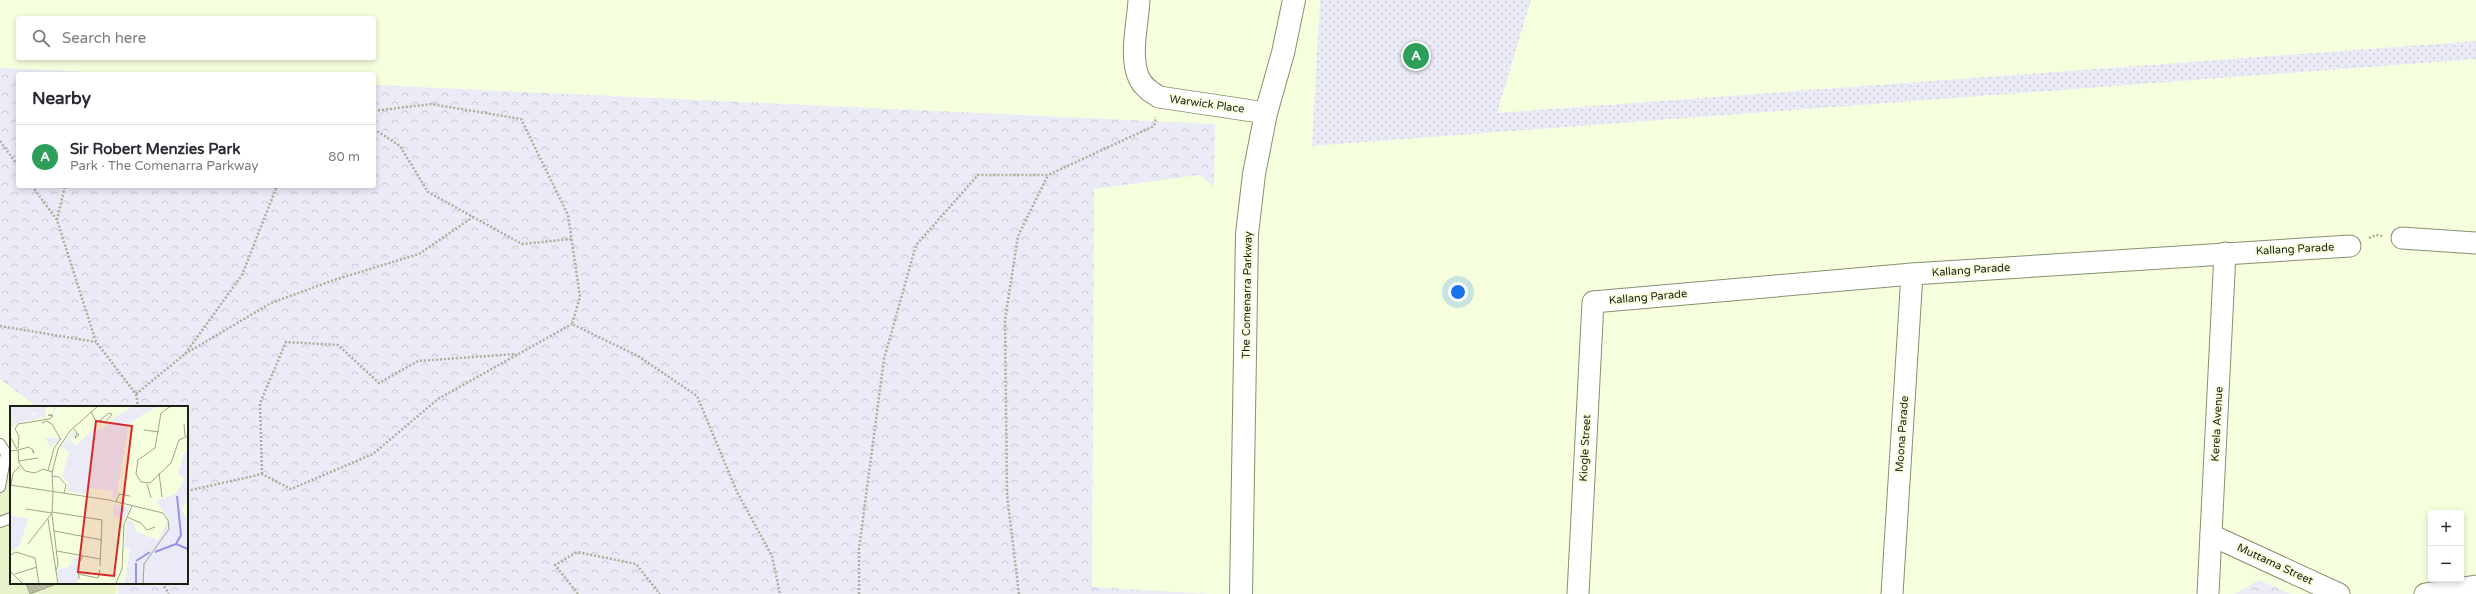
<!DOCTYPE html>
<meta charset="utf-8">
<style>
body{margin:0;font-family:"Varela Round",sans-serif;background:#f7f7f7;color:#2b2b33}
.controls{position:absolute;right:12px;bottom:12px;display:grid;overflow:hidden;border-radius:4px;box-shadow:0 2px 6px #0003}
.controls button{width:36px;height:36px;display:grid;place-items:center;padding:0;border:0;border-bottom:1px solid #e1e1e2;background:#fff;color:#2b2b33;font:20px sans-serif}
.you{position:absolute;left:1458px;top:292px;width:14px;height:14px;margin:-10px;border:3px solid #fff;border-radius:50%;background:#1a73e8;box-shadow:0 0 0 6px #1a73e833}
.badge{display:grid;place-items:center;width:26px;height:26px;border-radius:50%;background:#6d5bd5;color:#fff;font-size:13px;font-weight:700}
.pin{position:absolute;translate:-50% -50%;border:2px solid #fff;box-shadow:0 1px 4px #0006}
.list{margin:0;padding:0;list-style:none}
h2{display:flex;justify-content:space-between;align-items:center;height:52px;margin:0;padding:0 16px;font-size:17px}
h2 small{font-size:13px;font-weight:400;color:#7c7c81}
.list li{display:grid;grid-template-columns:26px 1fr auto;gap:12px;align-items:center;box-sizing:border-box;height:64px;padding:0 16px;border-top:1px solid #e1e1e2}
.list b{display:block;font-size:15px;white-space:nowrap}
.list p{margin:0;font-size:13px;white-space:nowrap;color:#7c7c81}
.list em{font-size:13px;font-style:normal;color:#7c7c81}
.icon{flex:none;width:22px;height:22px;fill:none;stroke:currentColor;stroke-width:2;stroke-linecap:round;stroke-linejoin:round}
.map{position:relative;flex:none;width:2476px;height:594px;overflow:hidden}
.search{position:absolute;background:#fff;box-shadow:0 2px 6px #0003;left:16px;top:16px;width:360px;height:44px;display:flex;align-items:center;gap:10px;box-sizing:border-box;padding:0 14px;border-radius:4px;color:#7c7c81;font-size:15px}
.panel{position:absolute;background:#fff;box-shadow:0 2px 6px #0003;left:16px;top:72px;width:360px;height:116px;border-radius:4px}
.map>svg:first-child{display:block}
.built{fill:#e8f3ca}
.forest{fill:url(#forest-crowns)}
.park{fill:url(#park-dots)}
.building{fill:url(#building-back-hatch);stroke:#9da586}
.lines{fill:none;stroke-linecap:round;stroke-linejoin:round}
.service-casing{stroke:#888f71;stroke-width:12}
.minor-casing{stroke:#888f71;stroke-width:23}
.secondary-casing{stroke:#888f71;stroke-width:24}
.path{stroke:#a9b096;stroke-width:2.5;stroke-dasharray:2 2;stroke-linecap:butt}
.service{stroke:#fff;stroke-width:10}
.minor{stroke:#fff;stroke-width:21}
.secondary{stroke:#fff;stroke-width:22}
.labels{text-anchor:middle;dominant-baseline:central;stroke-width:4;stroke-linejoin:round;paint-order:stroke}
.street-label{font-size:11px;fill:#1c1e13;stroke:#f6ffdd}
.inset-river{fill:none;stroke:#9893e3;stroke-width:2}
.inset-road{fill:none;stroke:#9fa58c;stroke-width:1}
.view{fill:#d62828;fill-opacity:0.15;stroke:#d62828;stroke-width:2}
.inset-edge{fill:none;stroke:#1c1e13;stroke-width:2}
</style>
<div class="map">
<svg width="2476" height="594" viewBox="0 0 2476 594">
<defs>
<pattern id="forest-crowns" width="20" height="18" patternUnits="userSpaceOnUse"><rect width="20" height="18" fill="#ebebf8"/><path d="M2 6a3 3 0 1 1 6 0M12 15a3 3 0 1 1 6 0" fill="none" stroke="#c9c9d4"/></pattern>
<pattern id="park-dots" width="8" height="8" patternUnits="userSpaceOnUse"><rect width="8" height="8" fill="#ebebf8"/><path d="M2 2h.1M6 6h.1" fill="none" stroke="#c9c9d4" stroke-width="1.8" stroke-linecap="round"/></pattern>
<pattern id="building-back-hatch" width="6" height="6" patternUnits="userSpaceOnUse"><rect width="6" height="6" fill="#bbc3a4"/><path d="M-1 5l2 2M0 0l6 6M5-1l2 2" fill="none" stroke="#a0a78c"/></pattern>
</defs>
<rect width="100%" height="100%" fill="#f6ffdd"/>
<path class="built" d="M11,471v112h106l-1,11h-116v-105z"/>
<g class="forest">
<path d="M0,68l137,6h-119v112h356v-101l841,39 -1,63 -15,-12 -105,14 -2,398 119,7h-1093l1,-11h68v-176h-150l-37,-28z"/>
<path d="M2259,580l31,14h-55z"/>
</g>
<path class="park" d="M1320,0h211l-34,113 979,-72v18l-1164,87z"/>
<path class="building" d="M26,583h33l-29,11z"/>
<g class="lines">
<g class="service-casing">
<g id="service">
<path d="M0,444l6,9 -6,34"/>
<path d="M0,522l11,-4"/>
</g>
</g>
<g class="minor-casing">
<g id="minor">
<path d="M1139,0c-1,23 -10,56 0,78 4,9 12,14 20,19l107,16"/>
<path d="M2402,238l74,5"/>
<path d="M2211,535l128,59"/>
<path d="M1578,594l15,-292 319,-28 438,-28"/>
<path d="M1892,594l20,-320"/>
<path d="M2208,594l17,-341"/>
<path d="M2425,594l51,-8"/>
</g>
</g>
<g class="secondary-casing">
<path id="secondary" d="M1241,594l6,-360 7,-60 12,-61 17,-60 11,-53"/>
</g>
<g class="path">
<path d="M374,111l57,-7 90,15 47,96 12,82 -8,27 66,32 59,40 40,96 35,64 8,38"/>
<path d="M374,129l26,17 28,46 45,25 49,27 49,-5"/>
<path d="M0,141l18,25"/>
<path d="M32,186l25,34 39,122 40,52 2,13"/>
<path d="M57,220l8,-34"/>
<path d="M2369,238l7,-3 7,1"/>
<path d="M0,326l96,16"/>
<path d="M185,354l86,-51 63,-23 85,-26 54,-37"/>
<path d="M136,394l49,-40 57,-79 35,-89"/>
<path d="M262,474l-2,-71 26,-61 52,3 41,38 39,-22 98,-7"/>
<path d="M187,491l75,-17 29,15 82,-35 65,-55 134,-75"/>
<path d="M162,583l7,11"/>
<path d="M578,594l-23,-29 22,-13 59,12 24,30"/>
<path d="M859,594v-45l25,-190 32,-114 62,-70h70l106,-49 2,-9"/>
<path d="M1019,594l-12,-99 -2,-175 13,-84 30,-61"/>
</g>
<use href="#service" class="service"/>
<use href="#minor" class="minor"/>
<use href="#secondary" class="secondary"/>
</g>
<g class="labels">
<g class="street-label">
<text transform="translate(1207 104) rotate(8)">Warwick Place</text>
<text transform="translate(2295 249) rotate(-3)">Kallang Parade</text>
<text transform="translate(1971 270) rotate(-4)">Kallang Parade</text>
<text transform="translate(1247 295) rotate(-89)">The Comenarra Parkway</text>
<text transform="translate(1648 297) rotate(-5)">Kallang Parade</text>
<text transform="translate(2217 424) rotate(-87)">Kerela Avenue</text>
<text transform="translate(1902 434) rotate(-86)">Moona Parade</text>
<text transform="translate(1585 448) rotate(-87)">Kiogle Street</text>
<text transform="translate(2275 564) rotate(25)">Muttama Street</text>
</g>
</g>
<g transform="translate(10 406)">
<rect width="178" height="178" fill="#f6ffdd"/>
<path d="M37,0h11l-5,8 -2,-1 3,-1 -1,-5h-5l-3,2 1,7 -31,8 -1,-7 4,-2 9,-3 7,3zM64,24l2,3 -7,7 7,5 -7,7 -8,-6zM35,32h13l1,1 -8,8z" fill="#ebebf8"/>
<path d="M0,0h37l-7,8 -13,-2 -9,3 -4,2v10l-4,1zM123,0h25l-29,17 -13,75h-4l1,-7 -24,-3 -2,7 -19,-4 -1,-10 -5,-4 7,-25 25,-24 8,2 13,-13zM178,68v24l-6,12 6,10v64h-64l6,-34 -6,-2 3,-28 6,2 4,10 21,8 11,-21 -13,-18 19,-7zM0,110l19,2 -10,28 -9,6zM63,150l7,3 -3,5 1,20h-19l-2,-14 13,-4z" fill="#ebebf8"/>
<path d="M178,44v27l-2,2 -8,-5 6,-21zM104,98l16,4 -6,12 -10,-4 -4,68z" fill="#ebebf8"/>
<path class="inset-river" d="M166,138l12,5M145,146l21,-8 5,-9 -4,-39M126,155l14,-9M126,157v21"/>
<path class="inset-road" d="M161,0l-10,7 -6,35 -17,12 -2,14 5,8 9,1 21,-20 8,-23 9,-4M81,5l4,9 4,1 10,-8 3,1 -7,9 -5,-3M39,13l4,-3 -5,-1h5M32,17l5,-2 5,3 9,16M174,18l1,12M63,22l6,7 -4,3 2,-5M5,23l3,-5 31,-5M5,23l4,7 -1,12M134,24l15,2M0,31l7,12M8,44l11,-3 1,1 3,2 1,3h-1v-3M0,45l8,-1 1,13 6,8 10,2 8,-4 9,3M8,55l20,-3M38,65l6,-23 7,-10M149,67l3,24M42,70l7,1 7,8 -2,8M137,78l4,14M0,79l99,15 54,13 5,7 1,9 -25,35 -1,20M1,79l2,-12 7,-7M43,86l-1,-19 6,-24 12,-18 28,-25M106,96l3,-8 11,2M16,103l26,4M42,106l50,8 -2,46M42,108l6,51 -2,5M117,111l14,6 6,7 8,-3M38,113l10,65M44,125l48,9M18,138l24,-31 1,-21M47,145l43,8M0,149l6,-3 19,6 4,26M0,165l13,13M5,168l22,-7M68,168l20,4 2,-8M69,173l-1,-14 5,-9M106,177l6,-14 2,-45 8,-18"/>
<path class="view" d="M86,15l36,5 -18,150 -36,-4z"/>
<rect width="178" height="178" class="inset-edge"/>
</g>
</svg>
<div class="controls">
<button>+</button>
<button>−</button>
</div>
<div class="you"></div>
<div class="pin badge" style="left:1416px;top:56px;background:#2e9e5b">A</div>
<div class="search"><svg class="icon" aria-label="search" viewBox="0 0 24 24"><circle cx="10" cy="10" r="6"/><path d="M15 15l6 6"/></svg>Search here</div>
<section class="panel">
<h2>Nearby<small></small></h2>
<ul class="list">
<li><span class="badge" style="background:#2e9e5b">A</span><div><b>Sir Robert Menzies Park</b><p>Park · The Comenarra Parkway</p></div><em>80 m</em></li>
</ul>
</section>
</div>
